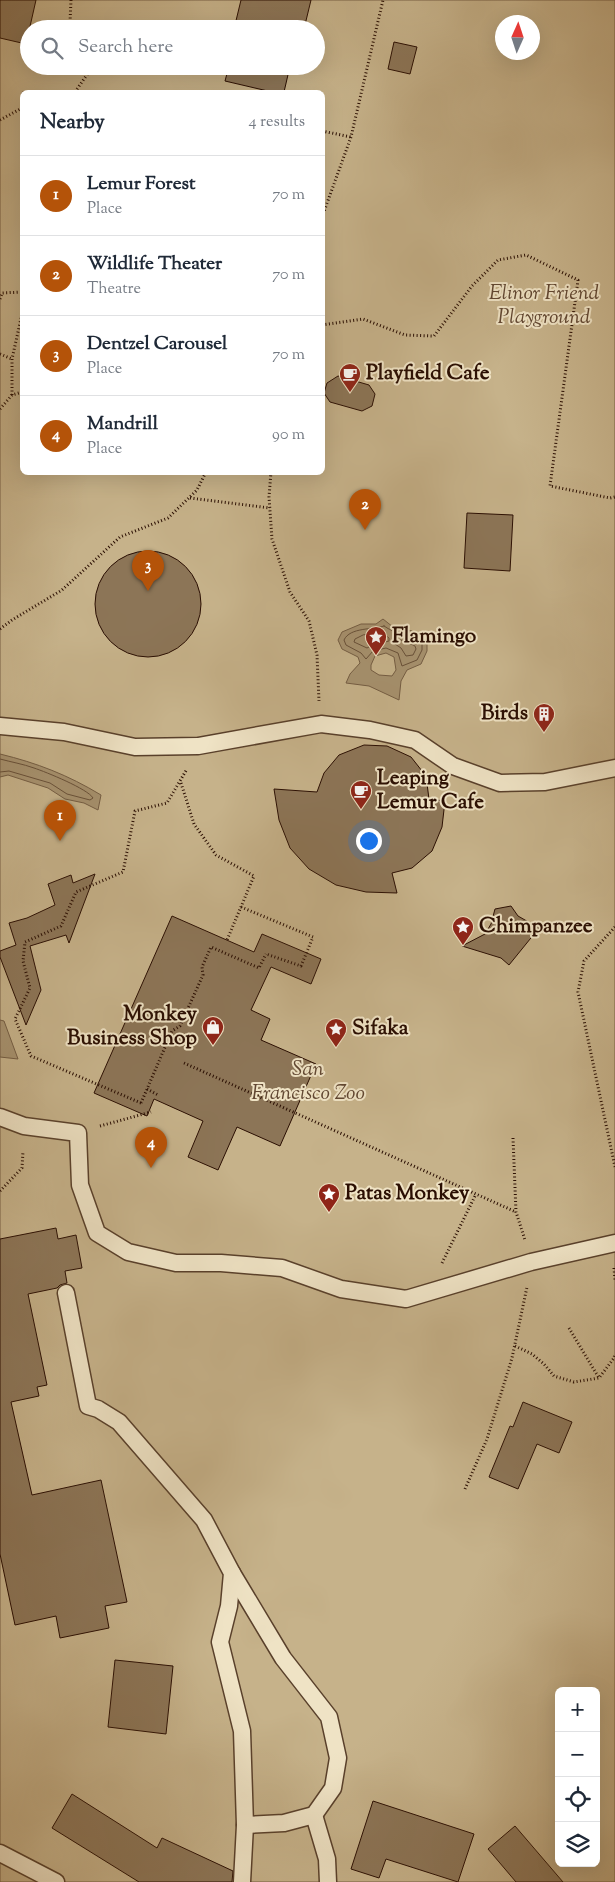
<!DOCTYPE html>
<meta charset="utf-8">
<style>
body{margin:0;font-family:"Sorts Mill Goudy",serif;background:#f6f6f7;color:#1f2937}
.controls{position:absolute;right:15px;bottom:15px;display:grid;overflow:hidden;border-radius:8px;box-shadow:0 5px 20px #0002}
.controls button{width:45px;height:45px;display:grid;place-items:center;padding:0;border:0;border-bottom:1px solid #e0e1e3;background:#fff;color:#1f2937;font:25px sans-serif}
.compass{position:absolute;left:495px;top:15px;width:45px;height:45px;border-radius:50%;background:#fff;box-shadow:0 5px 20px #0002;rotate:3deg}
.you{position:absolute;left:368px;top:840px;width:18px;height:18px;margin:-12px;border:4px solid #fff;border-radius:50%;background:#1a73e8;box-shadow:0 0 0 8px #1a73e833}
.badge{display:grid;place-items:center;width:32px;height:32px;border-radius:50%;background:#b45309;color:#fff;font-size:16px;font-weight:700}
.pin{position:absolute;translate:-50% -41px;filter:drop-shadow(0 1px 2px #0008)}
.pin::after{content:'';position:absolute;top:26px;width:18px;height:15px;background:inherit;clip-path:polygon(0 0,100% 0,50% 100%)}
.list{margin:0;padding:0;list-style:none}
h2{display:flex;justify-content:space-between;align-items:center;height:65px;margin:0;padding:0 20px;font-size:21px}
h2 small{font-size:16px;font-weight:400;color:#747a83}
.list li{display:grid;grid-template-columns:32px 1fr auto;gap:15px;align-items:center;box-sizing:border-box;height:80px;padding:0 20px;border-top:1px solid #e0e1e3}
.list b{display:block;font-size:19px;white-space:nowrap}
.list p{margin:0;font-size:16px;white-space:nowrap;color:#747a83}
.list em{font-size:16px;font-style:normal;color:#747a83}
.icon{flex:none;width:28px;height:28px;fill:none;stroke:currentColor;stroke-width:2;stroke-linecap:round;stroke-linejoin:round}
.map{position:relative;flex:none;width:615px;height:1882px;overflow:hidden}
.search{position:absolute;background:#fff;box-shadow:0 5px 20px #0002;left:20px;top:20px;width:305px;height:55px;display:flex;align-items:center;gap:12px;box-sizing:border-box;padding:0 18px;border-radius:28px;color:#747a83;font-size:19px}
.panel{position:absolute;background:#fff;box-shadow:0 5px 20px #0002;left:20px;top:90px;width:305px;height:385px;border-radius:8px}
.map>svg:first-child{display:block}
.green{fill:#c6b28a;stroke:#786046;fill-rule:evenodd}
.water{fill:#a6916e;stroke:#745d43;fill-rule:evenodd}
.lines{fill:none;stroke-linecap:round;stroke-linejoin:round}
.shore{stroke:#685038;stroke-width:1}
.building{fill:#8c7557;stroke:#2a0e02}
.service-casing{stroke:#59402b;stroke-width:19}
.path{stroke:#2a0e02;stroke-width:3;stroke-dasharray:1 2.5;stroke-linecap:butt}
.service{stroke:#efe3c5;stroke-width:16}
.path-bridge{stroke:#2a0e02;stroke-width:3;stroke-dasharray:1 2.5;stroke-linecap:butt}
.labels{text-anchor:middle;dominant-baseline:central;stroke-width:4;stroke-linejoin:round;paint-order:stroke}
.park-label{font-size:21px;font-style:italic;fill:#614732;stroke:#efe3c5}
.poi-label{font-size:21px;font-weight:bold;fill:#2a0e02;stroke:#efe3c5;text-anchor:start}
</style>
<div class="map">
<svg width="615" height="1882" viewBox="0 0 615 1882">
<rect width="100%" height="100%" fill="#e6d4a6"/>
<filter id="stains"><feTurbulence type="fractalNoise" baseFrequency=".004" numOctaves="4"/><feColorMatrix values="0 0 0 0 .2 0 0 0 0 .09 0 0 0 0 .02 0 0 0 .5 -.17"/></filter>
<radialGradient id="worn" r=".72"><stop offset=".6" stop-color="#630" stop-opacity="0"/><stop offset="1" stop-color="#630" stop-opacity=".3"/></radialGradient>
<path class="green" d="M0,0h615v1882h-615zM502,22h30v30h-30zM29,29h287v37h-287zM22,92h300v380h-300zM559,1691h37v172h-37z"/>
<g class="water">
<path d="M383,619l10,8 19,4 15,9v11l-6,13 -14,6 -6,11 -2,19 -30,-14 -23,-3 4,-9 10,-11 -2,-6 -16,-8 -4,-9 4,-8 19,-8h15zM386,653l8,4 2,13 -4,6 -13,-1 -8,-5v-5l4,-9z"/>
<path d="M0,754c37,9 68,21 101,41l-3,15 -14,-7 -19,-4 -17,-11 -40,-13 -8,2z"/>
<path d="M0,1020l4,1 14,38 -18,-2z"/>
</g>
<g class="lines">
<g class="shore">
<path d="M384,626c11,8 25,9 38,17v7l-5,10 -15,6 -4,-13 -12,-5 -13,3 -7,8 -5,-6 -15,-8 -2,-5c6,-13 29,-10 40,-14z"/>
<path d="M383,633l6,5v3l-16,4 -6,3 -13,-6 1,-3 8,-4z"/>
<path d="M394,638l13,4 8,4 1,3 -3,6 -7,1 -5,-8 -9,-6v-2z"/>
<path d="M0,759c11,3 23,5 34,9 12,4 54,21 59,30l-3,2 -23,-6 -17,-11 -41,-12 -9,1"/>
</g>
</g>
<g class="building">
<path d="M0,0h36l-10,44 -26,-6z"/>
<path d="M241,0h70l-7,29h-70z"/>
<path d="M394,42l23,5 -7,27 -22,-5z"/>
<path d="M229,66h61l-6,26h-12l-47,-11z"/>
<path d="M338,376l31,9 6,9 -3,12 -10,5 -32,-9 -6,-9 3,-10z"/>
<path d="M467,513l46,2 -3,56 -46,-3z"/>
<circle cx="148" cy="604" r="53"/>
<path d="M364,745l23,1 24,11 15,19 3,23 16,2 -3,26 -10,24 -20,17 -20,5 5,20 -31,-1 -30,-7 -27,-16 -19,-21 -11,-28 -5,-31 43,3 7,-19 15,-18z"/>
<path d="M95,874l-26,69 -3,-8 -36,11 11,44 -15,35 -26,-68v-6l16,-6 -7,-22 18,-5 28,-13 -7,-21 23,-9 2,8z"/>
<path d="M511,906l7,10 21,12 -30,37 -8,-7 -39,-12 23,-12 6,-10 4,-15z"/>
<path d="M172,916l82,36 8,-18 59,25 -10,25 -40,-17 -20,43 19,9 -9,21 55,24 -36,82 -43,-19 -19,43 -30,-13 15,-36 -49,-22 -7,17 -53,-23z"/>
<path d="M56,1228l2,11 18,-4 6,33 -17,3 2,12 -7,2 -3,3 -29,6 19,91 -10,2 2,9 -28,6 21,93 69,-15 26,122 -22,4 4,22 -49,10 -4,-22 -41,9 -15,-71v-315z"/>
<path d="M523,1402l49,20 -13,31 -22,-9 -19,45 -29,-12 21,-51 3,1z"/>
<path d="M115,1660l58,6 -7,68 -58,-7z"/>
<path d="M72,1794l85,54 5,-10 71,33 -1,11h-93l-87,-54z"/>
<path d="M373,1801l101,33 -16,48 -72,-23 -7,19 -28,-9z"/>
<path d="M515,1826l48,56h-47l-28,-33z"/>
</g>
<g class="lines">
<g class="service-casing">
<g id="service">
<path d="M0,726l64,6 71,15 63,-1 123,-22 49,6 45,10 38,26 47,17 45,-1 70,-14"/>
<path d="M0,1117l24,9 54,7 2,52 17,48 31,19 48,11h45l61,5 59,21 65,10 125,-37 84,-19"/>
<path d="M66,1293l22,113 10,3 21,13 85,98 28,53 -3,33 -9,36 22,89 3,94 -3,57"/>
<path d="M232,1573l51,85 46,59 9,41 -5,30 -19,27 -30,8 -39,2"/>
<path d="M314,1815l13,44 1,23"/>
<path d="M0,1853l56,29"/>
</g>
</g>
<g class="path">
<path d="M71,0l-1,22 4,7"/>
<path d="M75,92l18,-26"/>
<path d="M0,120l22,-12"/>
<path d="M322,131l29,6"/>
<path d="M322,217l29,-80 32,-137"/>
<path d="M0,299l2,-6 20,-1"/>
<path d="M322,325l41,-6 42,16 29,1 38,-50 26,-26 28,-5 52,25 -28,206 60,12 5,-1"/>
<path d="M0,354l12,5"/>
<path d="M12,395v-36l10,-45"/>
<path d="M0,409l12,-14 10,-3"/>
<path d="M271,472l-2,25 3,42 18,53 19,29 8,34 2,46"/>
<path d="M190,498l80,10"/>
<path d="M0,629l12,-9 50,-30 58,-53 48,-19 29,-28 9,-18"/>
<path d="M181,783l13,41 22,31 38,21 -27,64"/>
<path d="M241,907l72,30 -12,29 -35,-12"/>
<path d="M615,927l-31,34 -6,31 37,175"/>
<path d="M184,1063l332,149"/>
<path d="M147,1089l11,6"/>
<path d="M141,1103l-110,-47 -16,-37 15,-31 -7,-27 2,-19 36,-16 15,-34 47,-20 12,-61 32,-8 20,-34"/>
<path d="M100,1126l51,-14"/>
<path d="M513,1138l3,74 9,28"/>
<path d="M0,1191l22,-23 1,-17"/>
<path d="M442,1263l34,-69"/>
<path d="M614,1268l1,12"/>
<path d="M569,1328l30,50"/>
<path d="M515,1346l17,8 12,10 10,12 20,6 25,-4 15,-20 1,-4"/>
<path d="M465,1489l22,-50 25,-81 15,-71"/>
</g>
<use href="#service" class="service"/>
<path class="path-bridge" d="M141,1103l31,-72 8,-5 23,-51 -1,-8 9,-20 48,21 7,-14"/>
</g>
<defs>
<g id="cafe-pin" transform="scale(1.125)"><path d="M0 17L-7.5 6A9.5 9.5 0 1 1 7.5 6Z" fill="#8f2418" stroke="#efe3c5"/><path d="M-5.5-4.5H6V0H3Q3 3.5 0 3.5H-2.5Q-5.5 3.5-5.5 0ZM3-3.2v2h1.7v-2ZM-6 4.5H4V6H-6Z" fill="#fff"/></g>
<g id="sight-pin" transform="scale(1.125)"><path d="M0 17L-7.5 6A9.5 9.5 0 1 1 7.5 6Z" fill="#8f2418" stroke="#efe3c5"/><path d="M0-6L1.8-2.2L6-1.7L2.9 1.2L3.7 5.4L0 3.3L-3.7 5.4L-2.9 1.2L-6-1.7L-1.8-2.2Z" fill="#fff"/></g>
<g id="building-pin" transform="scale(1.125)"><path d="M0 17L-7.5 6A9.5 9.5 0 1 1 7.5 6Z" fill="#8f2418" stroke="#efe3c5"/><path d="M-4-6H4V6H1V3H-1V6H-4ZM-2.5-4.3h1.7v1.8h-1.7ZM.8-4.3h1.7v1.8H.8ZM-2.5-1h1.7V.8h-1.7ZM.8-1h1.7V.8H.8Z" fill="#fff"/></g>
<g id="shop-pin" transform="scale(1.125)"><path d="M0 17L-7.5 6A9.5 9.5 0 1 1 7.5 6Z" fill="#8f2418" stroke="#efe3c5"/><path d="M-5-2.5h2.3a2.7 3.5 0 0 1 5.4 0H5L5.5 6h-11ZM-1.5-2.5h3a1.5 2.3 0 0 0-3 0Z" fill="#fff"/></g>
</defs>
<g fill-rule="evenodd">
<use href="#cafe-pin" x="350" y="374"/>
<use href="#sight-pin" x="376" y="637"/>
<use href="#building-pin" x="544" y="714"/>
<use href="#cafe-pin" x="361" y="791"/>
<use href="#sight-pin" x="463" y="927"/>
<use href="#shop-pin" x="213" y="1027"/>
<use href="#sight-pin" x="336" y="1029"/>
<use href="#sight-pin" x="329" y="1194"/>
</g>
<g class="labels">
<g class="park-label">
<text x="544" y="294">Elinor Friend<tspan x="544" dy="24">Playground</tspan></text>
<text x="308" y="1070">San<tspan x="308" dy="24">Francisco Zoo</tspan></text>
</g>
<g class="poi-label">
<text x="366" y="374">Playfield Cafe</text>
<text x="392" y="637">Flamingo</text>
<text x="528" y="714" text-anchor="end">Birds</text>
<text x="377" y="779">Leaping<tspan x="377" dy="24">Lemur Cafe</tspan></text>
<text x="479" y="927">Chimpanzee</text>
<text x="197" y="1015" text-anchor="end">Monkey<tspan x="197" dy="24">Business Shop</tspan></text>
<text x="352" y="1029">Sifaka</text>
<text x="345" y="1194">Patas Monkey</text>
</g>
</g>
<rect width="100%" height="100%" filter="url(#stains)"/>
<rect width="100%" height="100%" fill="url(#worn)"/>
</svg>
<div class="controls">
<button>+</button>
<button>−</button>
<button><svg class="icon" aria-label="locate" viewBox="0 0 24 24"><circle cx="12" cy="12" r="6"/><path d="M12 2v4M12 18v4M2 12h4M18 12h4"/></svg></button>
<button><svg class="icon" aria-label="layers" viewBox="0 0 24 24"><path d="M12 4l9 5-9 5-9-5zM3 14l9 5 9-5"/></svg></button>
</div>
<svg class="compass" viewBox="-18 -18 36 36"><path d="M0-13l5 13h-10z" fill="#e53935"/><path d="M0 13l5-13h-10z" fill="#747a83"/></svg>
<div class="you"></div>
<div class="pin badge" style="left:60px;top:841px">1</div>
<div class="pin badge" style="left:365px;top:530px">2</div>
<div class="pin badge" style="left:148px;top:591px">3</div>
<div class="pin badge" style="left:151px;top:1168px">4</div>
<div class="search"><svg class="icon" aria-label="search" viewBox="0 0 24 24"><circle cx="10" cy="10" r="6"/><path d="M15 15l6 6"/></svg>Search here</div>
<section class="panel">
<h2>Nearby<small>4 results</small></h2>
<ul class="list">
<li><span class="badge">1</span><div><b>Lemur Forest</b><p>Place</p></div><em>70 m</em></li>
<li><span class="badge">2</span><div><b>Wildlife Theater</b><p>Theatre</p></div><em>70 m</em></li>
<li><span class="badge">3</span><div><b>Dentzel Carousel</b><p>Place</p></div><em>70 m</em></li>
<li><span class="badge">4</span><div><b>Mandrill</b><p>Place</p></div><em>90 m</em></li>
</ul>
</section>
</div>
